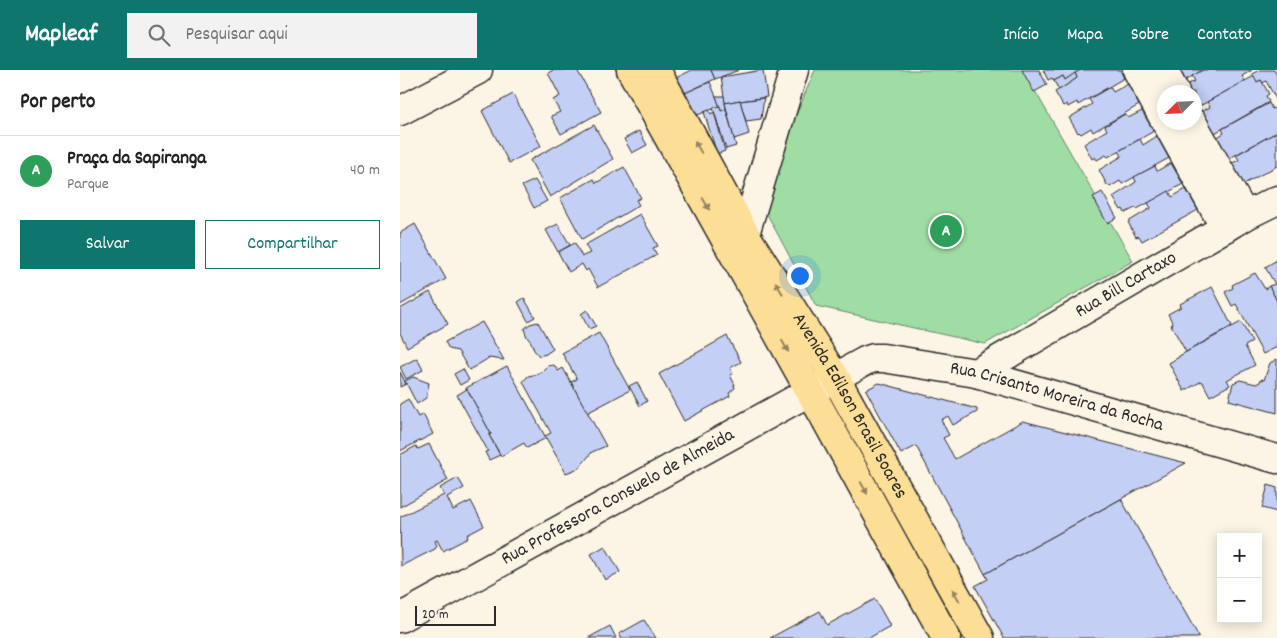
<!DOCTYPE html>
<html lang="pt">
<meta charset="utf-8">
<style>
body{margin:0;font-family:Dekko,sans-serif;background:#f2f2f2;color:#222}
.controls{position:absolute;right:15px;bottom:15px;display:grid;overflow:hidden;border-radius:0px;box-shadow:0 2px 12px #0003}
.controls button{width:45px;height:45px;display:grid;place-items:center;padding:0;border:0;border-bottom:1px solid #e0e0e0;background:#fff;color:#222;font:25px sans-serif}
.compass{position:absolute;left:757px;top:15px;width:45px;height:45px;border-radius:50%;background:#fff;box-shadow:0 2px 12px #0003;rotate:246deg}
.scale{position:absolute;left:15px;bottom:12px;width:81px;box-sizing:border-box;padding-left:5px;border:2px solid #2b2b2b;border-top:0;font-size:14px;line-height:18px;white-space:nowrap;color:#2b2b2b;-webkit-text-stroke:4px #fcf5e5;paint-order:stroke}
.you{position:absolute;left:399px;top:205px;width:18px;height:18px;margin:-12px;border:4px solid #fff;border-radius:50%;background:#1a73e8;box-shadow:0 0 0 8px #1a73e833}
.badge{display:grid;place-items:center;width:32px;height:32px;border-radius:50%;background:#0f766e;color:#fff;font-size:16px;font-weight:700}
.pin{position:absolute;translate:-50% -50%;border:2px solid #fff;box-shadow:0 1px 5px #0006}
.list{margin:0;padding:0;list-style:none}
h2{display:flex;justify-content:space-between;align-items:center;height:65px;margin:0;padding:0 20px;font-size:21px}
h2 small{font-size:16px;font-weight:400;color:#767676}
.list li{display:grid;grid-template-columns:32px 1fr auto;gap:15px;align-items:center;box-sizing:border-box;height:70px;padding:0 20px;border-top:1px solid #e0e0e0}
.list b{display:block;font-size:19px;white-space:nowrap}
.list p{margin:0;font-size:16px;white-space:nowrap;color:#767676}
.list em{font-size:16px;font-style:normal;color:#767676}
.actions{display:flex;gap:10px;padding:15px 20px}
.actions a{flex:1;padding:11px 0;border:1px solid #0f766e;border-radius:0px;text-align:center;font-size:18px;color:#0f766e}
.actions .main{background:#0f766e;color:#fff}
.icon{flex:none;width:28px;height:28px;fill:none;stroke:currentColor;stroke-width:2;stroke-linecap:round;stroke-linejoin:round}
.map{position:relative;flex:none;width:877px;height:568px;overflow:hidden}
header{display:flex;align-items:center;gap:30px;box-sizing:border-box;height:70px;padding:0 25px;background:#0f766e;color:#fff}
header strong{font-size:24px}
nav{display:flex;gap:28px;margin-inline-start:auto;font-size:18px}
.search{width:350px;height:45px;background:#f2f2f2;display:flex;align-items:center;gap:12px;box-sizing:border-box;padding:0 18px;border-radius:0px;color:#767676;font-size:19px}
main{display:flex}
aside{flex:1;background:#fff}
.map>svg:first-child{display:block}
.green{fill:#9fdda5;stroke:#658468}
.building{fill:#c4cff6;stroke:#2b2b2b}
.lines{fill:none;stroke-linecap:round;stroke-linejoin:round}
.minor-casing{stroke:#2b2b2b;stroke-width:31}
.major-casing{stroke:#2b2b2b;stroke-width:31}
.minor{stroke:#fcf5e5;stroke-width:28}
.major{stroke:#fdde96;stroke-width:28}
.oneway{fill:#948460}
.labels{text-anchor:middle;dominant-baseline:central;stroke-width:5;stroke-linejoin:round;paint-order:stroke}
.street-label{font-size:19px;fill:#2b2b2b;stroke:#fcf5e5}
</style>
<header>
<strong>Mapleaf</strong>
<div class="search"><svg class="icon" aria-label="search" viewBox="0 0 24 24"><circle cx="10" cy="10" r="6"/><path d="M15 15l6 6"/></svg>Pesquisar aqui</div>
<nav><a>Início</a><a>Mapa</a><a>Sobre</a><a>Contato</a></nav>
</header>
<main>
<aside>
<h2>Por perto<small></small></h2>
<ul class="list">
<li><span class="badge" style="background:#2e9e5b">A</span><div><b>Praça da Sapiranga</b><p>Parque</p></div><em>40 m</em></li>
</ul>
<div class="actions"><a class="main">Salvar</a><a>Compartilhar</a></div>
</aside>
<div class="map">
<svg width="877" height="568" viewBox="0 0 877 568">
<rect width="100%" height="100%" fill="#fcf5e5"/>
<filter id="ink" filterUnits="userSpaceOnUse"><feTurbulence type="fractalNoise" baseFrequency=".02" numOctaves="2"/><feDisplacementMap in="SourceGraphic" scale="10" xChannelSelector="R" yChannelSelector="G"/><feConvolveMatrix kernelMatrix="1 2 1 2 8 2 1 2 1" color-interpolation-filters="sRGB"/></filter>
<g filter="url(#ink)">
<path class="green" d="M415,0h208l110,191 -148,83 -169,-38 -56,-105z"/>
<g class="building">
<path d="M153,0h24l24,42 -40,22 -10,-18 9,-4 -7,-12 7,-4 -12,-23z"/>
<path d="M292,0h19l4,9 -32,15 -7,-16z"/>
<path d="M311,0h28l-24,9z"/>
<path d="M363,0l4,27 -27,4v-1l-15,3 -4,-26z"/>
<path d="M622,0h17l8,15 -13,7z"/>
<path d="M643,0h38l-16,10 -2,-4 -9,5 -2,-3 -4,2z"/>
<path d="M681,0h39l4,8 -46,27 -1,-3 -9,5 -1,-3 -4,2 -8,-14 22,-14 -2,-5z"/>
<path d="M778,0h25l-19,11z"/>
<path d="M803,0h49l-10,6 3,5 -47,26 -4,-7v-8h-4l-4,-7 9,-4 -3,-5z"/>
<path d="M859,0h15l3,5v26l-11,-20 -3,2 -2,-3 -4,2 -5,-8z"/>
<path d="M675,3l2,5 -18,12 -5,-9 9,-5 2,4z"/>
<path d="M854,6l3,6 4,-2 8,14 -3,2 3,6 -56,32 -12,-22 9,-5 -3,-5z"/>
<path d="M310,12l10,24 -25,10 -10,-23z"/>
<path d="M728,14l11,21 -46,27 -2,-4 -10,6 -2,-2 -1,1 -9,-15 23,-14 -3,-5 21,-12 3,5z"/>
<path d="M113,24l28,52 -32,17 -27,-52z"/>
<path d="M316,26h8l2,13 -5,2z"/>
<path d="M364,28l-3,21 -15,2 -6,-20z"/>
<path d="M340,30l9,34 -15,5 -9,-36z"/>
<path d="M869,33l3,6 4,-2 1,1v24l-49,27 -12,-21 8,-5 -2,-4z"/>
<path d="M320,36l1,5 5,-2 10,37 -10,3 -13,-41z"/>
<path d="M309,40l2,4 3,-2 11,39 -8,3 -13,-42z"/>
<path d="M742,41l12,20 -46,26 -2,-2 -9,5 -2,-3 -3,2 -8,-15 23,-14 -2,-4 20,-12 3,4z"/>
<path d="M194,55l19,34 -63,38 -20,-37z"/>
<path d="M239,61l8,14 -15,8 -8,-14z"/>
<path d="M877,62v34l-35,19 -12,-21 9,-4 -3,-5z"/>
<path d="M757,66l12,22 -47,26 -2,-3 -10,6 -2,-2h-1l-8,-15 23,-14 -3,-5 21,-12 3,6z"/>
<path d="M771,93l12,21 -46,25 -2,-1 -10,5 -2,-4 -2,1 -8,-13 23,-15 -2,-5 21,-11 2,5z"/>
<path d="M224,97l17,31 -5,2 3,5 -57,34 -22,-41 34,-19 2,4z"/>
<path d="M135,110l12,21 -13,7 -12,-22z"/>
<path d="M786,119l12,21 -56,31 -3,-5 -3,1 -8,-15 23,-14 -3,-5 21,-12 3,6z"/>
<path d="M702,122l15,26 -10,5 -14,-26z"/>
<path d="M240,144l18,32 -5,2 4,7 -59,32 -10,-18 -2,2 -4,-7 -13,8 -11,-20 17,-9 7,14 1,-1 7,-3 -5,-8z"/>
<path d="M15,154l31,55 -46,26v-72z"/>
<path d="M158,154l12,21 -12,7 -12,-22z"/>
<path d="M877,190v41l-8,-15 6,-2 -10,-17z"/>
<path d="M855,203l10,16 4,-3 8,15v46l-14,7 -27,-50 -4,2 -7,-14 8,-4 -1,-3z"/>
<path d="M812,217l20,39 -46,26 -15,-27 2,-1 -5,-10 13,-7 -1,-3z"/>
<path d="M30,222l18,32 -41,23 -7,-14v-24z"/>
<path d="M124,228l11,19 -7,4 -10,-19z"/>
<path d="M187,240l9,16 -7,3 -8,-15z"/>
<path d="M82,252l22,38 -15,-2 -20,12 -11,-19 -9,-2 -4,-7z"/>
<path d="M138,252l15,27 -7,5 -7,2 -5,-6 -3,-8 -4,-5 -3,-8 6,-5z"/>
<path d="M841,252l11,20 -7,4 10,19 -28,15 3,5 -20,11 -8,-15 -18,10 -15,-28 10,-6v-1z"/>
<path d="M199,263l31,57 -43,23 -16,-31 6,-3 -15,-26z"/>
<path d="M327,266l14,26 -11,6 3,6 -3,1 5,10h-1l1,3 -6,5 1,3 -46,25 -25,-47z"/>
<path d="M17,288l6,12 -17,9 -6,-12z"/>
<path d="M877,289v54l-48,-13 4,-17 7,-3 16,4 4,-2 1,-3 3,1 6,-17z"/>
<path d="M154,295l4,6 5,-3 43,78 -14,6 -13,16 -13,5 -21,-37 6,-3 -28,-51 5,-6 11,-2 8,-8z"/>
<path d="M107,296l39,72 -19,10 -3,-5 -23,13 -12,-21 2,-1 -25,-46z"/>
<path d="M63,299l6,11 -9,5 -6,-11z"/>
<path d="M0,302l6,12 -6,3z"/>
<path d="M13,307l16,6 -3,15 -9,6 -12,-23z"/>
<path d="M237,312l10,19 -7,5 -11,-20z"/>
<path d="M479,313l98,26v3l-24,13 -5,-9 -7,4 8,15 -6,3 12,21 68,-38 163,42 -201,111 -69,-128 -15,8 -35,-64z"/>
<path d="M67,319l24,45 -2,1 11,20 -11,5 -4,-8 3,-1 -31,-56z"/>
<path d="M8,329l10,18 5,-3 10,20 -33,17v-47z"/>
<path d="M29,374l19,36 -48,27v-52l16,-9 2,3z"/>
<path d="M58,408l6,10 -17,9 6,13 18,-9 13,25 -17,9 1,3 -25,13 -6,-11 -2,1 2,5 -2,3 -34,17 -1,-49 44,-22 -4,-7z"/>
<path d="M868,415l9,3v24l-15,-4z"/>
<path d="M721,429l78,138 -2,1h-193l-29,-52 13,-7 -3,-5z"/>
<path d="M205,476l15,26 -15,8 -14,-26z"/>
<path d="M475,529l15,27 -21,12h-99l50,-27 7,14z"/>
<path d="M244,550l12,18h-35l-2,-4z"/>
<path d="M210,556l6,12h-28z"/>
</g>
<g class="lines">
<g class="minor-casing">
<g id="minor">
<path d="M737,0l27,49"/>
<path d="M763,0l12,22"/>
<path d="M0,41l78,-41"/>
<path d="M766,52l59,106"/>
<path d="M792,52l53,94"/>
<path d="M329,173l16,-9 49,-164"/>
<path id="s1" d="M576,303l269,-157 32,-16"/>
<path id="s2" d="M0,548l465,-257 9,-3h9l93,15 301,86"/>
</g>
</g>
<g class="major-casing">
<g id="major">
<path d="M231,0l179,321 136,247"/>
<path id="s3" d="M256,0l89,164 90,143 145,261"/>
</g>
</g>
<use href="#minor" class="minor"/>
<use href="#major" class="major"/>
</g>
<defs><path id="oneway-solid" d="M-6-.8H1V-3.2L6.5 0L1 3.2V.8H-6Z" transform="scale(1.25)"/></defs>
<g class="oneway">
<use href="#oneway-solid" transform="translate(298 77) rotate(-119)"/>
<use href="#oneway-solid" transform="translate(306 134) rotate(61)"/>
<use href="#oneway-solid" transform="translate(379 218) rotate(-122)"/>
<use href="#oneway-solid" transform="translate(385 276) rotate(61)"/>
<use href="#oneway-solid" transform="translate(464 418) rotate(61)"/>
<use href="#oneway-solid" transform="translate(556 525) rotate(-119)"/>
</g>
</g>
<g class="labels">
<g class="street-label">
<text stroke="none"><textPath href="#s1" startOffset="174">Rua Bill Cartaxo</textPath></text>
<text stroke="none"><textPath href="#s2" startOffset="728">Rua Crisanto Moreira da Rocha</textPath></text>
<text stroke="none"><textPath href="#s3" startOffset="388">Avenida Edilson Brasil Soares</textPath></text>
<text stroke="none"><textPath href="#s2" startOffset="249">Rua Professora Consuelo de Almeida</textPath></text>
</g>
</g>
</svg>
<div class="controls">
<button>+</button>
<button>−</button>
</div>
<svg class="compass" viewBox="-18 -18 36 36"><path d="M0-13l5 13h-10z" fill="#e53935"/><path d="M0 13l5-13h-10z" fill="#767676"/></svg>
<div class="scale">20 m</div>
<div class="you"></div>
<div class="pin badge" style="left:546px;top:161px;background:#2e9e5b">A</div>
</div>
</main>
